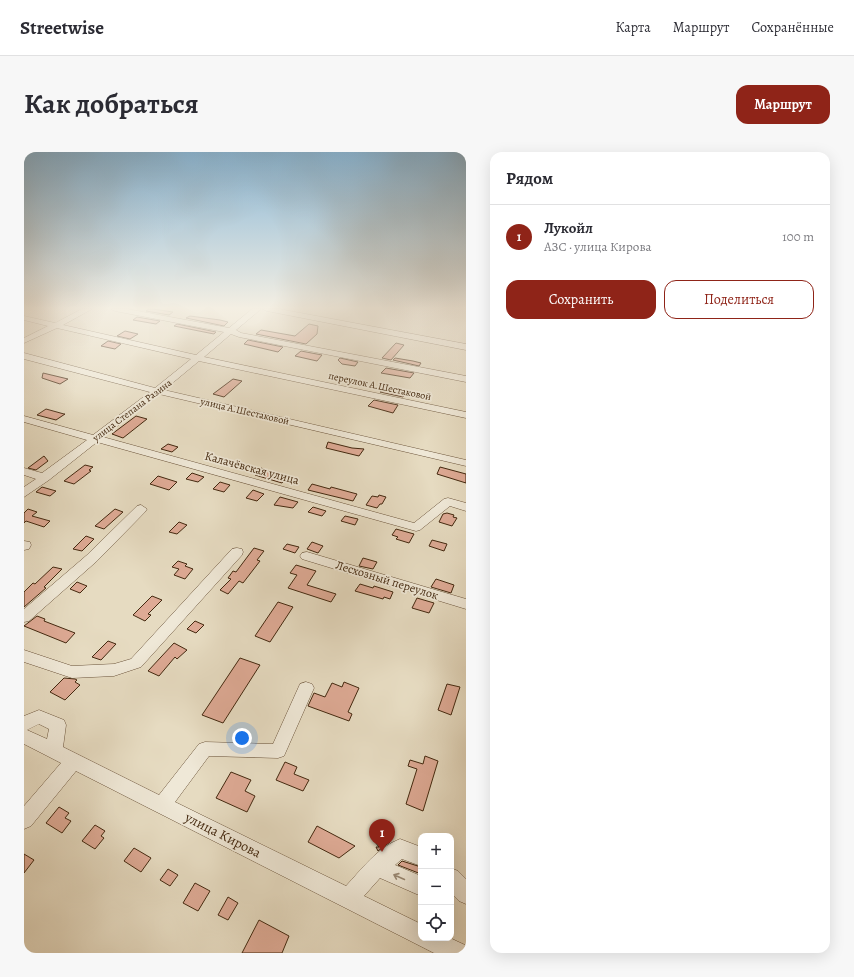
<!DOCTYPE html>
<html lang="ru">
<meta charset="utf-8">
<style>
body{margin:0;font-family:Alegreya,serif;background:#f7f7f7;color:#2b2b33}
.controls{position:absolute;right:12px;bottom:12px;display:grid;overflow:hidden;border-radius:8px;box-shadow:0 4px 16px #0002}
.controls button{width:36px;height:36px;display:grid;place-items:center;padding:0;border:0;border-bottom:1px solid #e1e1e2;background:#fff;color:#2b2b33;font:20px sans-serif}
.you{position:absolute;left:218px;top:586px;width:14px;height:14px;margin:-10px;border:3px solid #fff;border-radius:50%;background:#1a73e8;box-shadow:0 0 0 6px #1a73e833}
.badge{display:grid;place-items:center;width:26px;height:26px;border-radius:50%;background:#8f2418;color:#fff;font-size:13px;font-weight:700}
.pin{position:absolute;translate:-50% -33px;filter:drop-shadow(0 1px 2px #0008)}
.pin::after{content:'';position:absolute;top:21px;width:14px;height:12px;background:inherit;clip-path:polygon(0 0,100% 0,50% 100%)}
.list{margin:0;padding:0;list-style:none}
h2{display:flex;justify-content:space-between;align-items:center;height:52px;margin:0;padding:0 16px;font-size:17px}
h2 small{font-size:13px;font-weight:400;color:#7c7c81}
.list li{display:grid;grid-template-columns:26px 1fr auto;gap:12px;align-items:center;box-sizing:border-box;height:64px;padding:0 16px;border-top:1px solid #e1e1e2}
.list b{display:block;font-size:15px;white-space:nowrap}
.list p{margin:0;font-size:13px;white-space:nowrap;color:#7c7c81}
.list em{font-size:13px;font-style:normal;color:#7c7c81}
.actions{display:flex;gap:8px;padding:12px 16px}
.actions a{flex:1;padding:9px 0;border:1px solid #8f2418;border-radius:12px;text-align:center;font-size:14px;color:#8f2418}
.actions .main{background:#8f2418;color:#fff}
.icon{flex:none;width:22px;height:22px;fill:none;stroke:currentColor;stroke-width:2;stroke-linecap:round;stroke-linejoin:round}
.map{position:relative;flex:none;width:442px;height:801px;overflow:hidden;border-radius:12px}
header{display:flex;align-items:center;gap:24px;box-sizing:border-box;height:56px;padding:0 20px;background:#fff;border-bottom:1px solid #e1e1e2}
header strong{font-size:19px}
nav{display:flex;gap:22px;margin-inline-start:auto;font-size:14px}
.intro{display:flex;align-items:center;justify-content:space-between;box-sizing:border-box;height:96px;padding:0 24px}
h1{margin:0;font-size:28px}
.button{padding:10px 18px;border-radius:12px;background:#8f2418;color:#fff;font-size:14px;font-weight:700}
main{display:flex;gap:24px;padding:0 24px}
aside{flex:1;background:#fff;border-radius:12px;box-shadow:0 4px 16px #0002}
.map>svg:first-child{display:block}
.building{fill:#deaa95;stroke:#43280f}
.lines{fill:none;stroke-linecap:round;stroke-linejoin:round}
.minor-casing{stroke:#6c553c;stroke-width:1}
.minor{fill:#efe8d7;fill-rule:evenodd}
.oneway{stroke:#998873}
.labels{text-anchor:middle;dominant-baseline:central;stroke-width:3.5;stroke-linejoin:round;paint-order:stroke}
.far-street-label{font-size:10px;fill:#43280f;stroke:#efe8d7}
.street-label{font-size:12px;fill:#43280f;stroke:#efe8d7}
.near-street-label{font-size:14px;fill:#43280f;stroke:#efe8d7}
</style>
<header>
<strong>Streetwise</strong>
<nav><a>Карта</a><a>Маршрут</a><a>Сохранённые</a></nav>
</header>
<div class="intro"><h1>Как добраться</h1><a class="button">Маршрут</a></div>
<main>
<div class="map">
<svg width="442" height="801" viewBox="0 0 442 801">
<rect width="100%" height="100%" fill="#e6dbc1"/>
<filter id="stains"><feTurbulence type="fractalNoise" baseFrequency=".005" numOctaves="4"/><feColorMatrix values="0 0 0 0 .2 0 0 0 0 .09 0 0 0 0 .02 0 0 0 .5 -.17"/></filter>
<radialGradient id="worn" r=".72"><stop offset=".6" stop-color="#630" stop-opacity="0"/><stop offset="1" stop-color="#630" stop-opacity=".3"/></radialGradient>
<g class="building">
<path d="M125,157h4l20,3 -4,3 -23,-4z"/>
<path d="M166,164l30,4 8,2 -4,4 -38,-8z"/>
<path d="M113,165l23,4 -4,3 -23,-4z"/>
<path d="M153,172l39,8 -2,2 -40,-8z"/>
<path d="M285,172l9,2 -1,8 -11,10 -50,-10 5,-4 34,6z"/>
<path d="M101,179l13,3 -8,5 -13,-3z"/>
<path d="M224,188l35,7 -5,5 -34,-8z"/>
<path d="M84,189l13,3 -6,5 -14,-3z"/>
<path d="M372,191l8,2 -13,15 -9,-2z"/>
<path d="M277,199l21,4 -5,6 -22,-5z"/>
<path d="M316,206l18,4 -3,4 -13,-2 -4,-4z"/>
<path d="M371,206l18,3 8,2 -2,3 -26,-6z"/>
<path d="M362,216l28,5 -4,5 -29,-5z"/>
<path d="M19,221l25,6 -8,5 -18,-6z"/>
<path d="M209,227l9,2 -18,16 -11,-3z"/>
<path d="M362,237l13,3 6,2 -2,3 -23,-5z"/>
<path d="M350,248l24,5 -5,8 -25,-7z"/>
<path d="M22,257l18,5h1l-9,6 -19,-5z"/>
<path d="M112,264l11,3 -24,19 -11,-4z"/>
<path d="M304,290l24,6 12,1 -5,7 -33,-8z"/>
<path d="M144,292l10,3 -6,5 -11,-3z"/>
<path d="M20,304l4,5 -12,9 -8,-2z"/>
<path d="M61,313l8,2 -4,3 2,1 -17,13 -10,-3z"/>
<path d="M416,315l26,7v9l-29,-9z"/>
<path d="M237,316l11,4 16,5 -6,6 -27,-8z"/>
<path d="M168,321l12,4 -6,5 -12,-3z"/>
<path d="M134,324l19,6 -8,8 -19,-6z"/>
<path d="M196,330l10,3 -6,7 -11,-3z"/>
<path d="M288,332l18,5 1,-2 26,7 -4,7 -45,-11z"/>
<path d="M18,335l14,4 -6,5 -14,-4z"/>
<path d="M229,338l11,4 -7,7 -11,-3z"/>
<path d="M355,343l7,2 -4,7h-2l-3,4 -11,-3 6,-9 6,1z"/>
<path d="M256,345l18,5 -5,6 -19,-3z"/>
<path d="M289,355l13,4 -4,5 -14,-4z"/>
<path d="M4,357l9,3 -5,4 18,5 -6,6 -18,-6 -2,2v-10z"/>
<path d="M91,357l8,3 -19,17 -9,-3z"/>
<path d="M423,361l7,2 -1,2 4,1 -5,8 -13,-4 4,-8z"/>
<path d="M321,364l13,3 -3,6 -14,-4z"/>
<path d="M155,370l8,3 -10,9 -8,-2z"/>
<path d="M372,377l18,5 -5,9 -13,-4 2,-2 -6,-2z"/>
<path d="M62,384l8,3 -12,12 -9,-2z"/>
<path d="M408,388l15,4 -3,7 -15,-5z"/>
<path d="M288,390l11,4 -5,7 -11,-4z"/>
<path d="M263,392l12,3 -4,6 -12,-4z"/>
<path d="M230,396l10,3 -7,9 3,1 -17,22 -4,-2 -11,13 -8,-4 11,-11 -3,-1 5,-7 3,1z"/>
<path d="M339,406l14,4 -4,7 -14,-3z"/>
<path d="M154,409l9,3 -2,2 8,3 -8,10 -11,-4 5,-6 -7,-2z"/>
<path d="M272,413l20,6 -9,14 29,9 -5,8 -43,-14 9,-13 -7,-2z"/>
<path d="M29,415l9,2 -18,18 2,1 -22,19v-15l9,-9 2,1z"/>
<path d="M412,427l18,6 -3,8 -20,-6z"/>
<path d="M53,430l10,4 -7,7 -10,-4z"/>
<path d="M336,432l13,4 1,-2 19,6 -3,7 -6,-2 -1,2 -28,-8z"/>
<path d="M128,444l10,4 -14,14 3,1 -6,6 -12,-6z"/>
<path d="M393,446l17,5 -5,10 -17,-5z"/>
<path d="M254,450l15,5 -23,35 -15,-6z"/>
<path d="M13,464l8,3 -1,2 31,12 -9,10 -42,-17z"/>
<path d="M171,469l9,4 -8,8 -9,-4z"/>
<path d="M84,489l8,3 -15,16 -9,-3z"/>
<path d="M150,491l13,7 -10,9 -2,-2 -16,19 -11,-5z"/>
<path d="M216,506l20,7 -37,58 -21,-8z"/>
<path d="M40,526l11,1 2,1 -2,2 5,3 -15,15 -15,-8z"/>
<path d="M320,530l15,6 -11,24 4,2 -3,7 -41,-15 6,-13 11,4 7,-14 10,4z"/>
<path d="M423,532l13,3 -9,28 -13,-5z"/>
<path d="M401,604l13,5 -15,50 -17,-7 11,-35 -9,-3 2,-6 13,4z"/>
<path d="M261,610l12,5 -3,7 15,6 -6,11 -27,-11z"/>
<path d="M207,620l20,8 -6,11 10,5 -8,16 -31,-14z"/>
<path d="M35,655l10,6 -4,5 6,3 -9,12 -16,-10z"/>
<path d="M71,673l10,6 -4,5 3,2 -9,11 -13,-8z"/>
<path d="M293,674l38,20 -16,12 -31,-16z"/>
<path d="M357,679l9,11 -12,9 -2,-4h3l-8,-10z"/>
<path d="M110,696l17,10 -10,14 -17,-11z"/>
<path d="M0,702l10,6 -10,13z"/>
<path d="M378,709l19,6v7l-23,-9z"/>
<path d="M144,717l10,6 -8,11 -10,-6z"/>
<path d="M171,731l15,8 -12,20 -15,-8z"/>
<path d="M204,745l10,6 -10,17 -10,-5z"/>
<path d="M235,768l30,16 -7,17h-40z"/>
</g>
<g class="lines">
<g class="minor-casing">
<g id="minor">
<path d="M58,157h10l-29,16 133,30 28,-23 -109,-21 -4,-2h16l102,19 23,-19h9l-25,21 5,3 225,43v6l-227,-45 -8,-3 -27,23 262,55v6l-267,-57 -35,29 302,70v6l-307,-72 -56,43 311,86 30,-24 4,-1 18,5v8l-16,-5 -30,24 -4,1 -319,-89 -48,38 -25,17v-10l12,-8 -12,-4v-7l18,5 45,-33 -63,-18v-6l69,19 57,-43 -126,-33v-6l131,35 36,-29 -134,-31 -33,15v-5l24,-12 -24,-6v-4l31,7z"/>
<path d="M239,157h16l187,35v6l-199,-39z"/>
<path d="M117,353l6,4 -2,3 -48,49 -68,60 -5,1v-13l63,-54 50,-49z"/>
<path d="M0,389l6,1 1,3 -2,4 -5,1z"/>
<path d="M213,396l5,1 1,3 -1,3 -101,112 -27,9 -42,2 -48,-16v-12l48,16 42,-2 17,-5 101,-110z"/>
<path d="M283,400l159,47v10l-164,-50 -2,-3 2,-3z"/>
<path d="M282,530l6,2 2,4 -30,68 -6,2 -69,-2 -34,46 171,84c15,-16 32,-39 54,-47l21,8v19l-19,-7 -7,6 26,11v20l-41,-18 -16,18 57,28v14h29l15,7 1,8h-32l-358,-182 -45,55 -7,3v-23l37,-43 -37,-19v-28l15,-6 25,10 2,5 -3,22 96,48 40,-51 6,-2 68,2 27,-60zM15,572l10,5 -2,10 -20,-9z"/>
<path d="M427,716l7,3 8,8v25l-7,-3 -8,-8z"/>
</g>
</g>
<use href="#minor" class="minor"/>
</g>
<defs><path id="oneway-shaft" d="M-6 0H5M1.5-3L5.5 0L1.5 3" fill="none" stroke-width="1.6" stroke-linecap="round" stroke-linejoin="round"/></defs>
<use class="oneway" href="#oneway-shaft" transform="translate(375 725) rotate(-156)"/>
<linearGradient id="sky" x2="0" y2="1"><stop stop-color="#88b6d6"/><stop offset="0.58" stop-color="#f4efe3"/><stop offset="1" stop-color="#f4efe3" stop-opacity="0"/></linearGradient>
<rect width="442" height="269" fill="url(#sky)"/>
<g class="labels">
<g class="far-street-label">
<text transform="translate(356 234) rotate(12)">переулок А.Шестаковой</text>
<text transform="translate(108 258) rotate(-37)">улица Степана Разина</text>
<text transform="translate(221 259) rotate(13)">улица А.Шестаковой</text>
</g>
<g class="street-label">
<text transform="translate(228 316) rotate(15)">Калачёвская улица</text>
<text transform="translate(363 428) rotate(17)">Лесхозный переулок</text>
</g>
<g class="near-street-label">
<text transform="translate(199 683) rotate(27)">улица Кирова</text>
</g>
</g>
<rect width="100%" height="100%" filter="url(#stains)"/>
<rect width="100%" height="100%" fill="url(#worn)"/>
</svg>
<div class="controls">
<button>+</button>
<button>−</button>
<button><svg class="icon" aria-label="locate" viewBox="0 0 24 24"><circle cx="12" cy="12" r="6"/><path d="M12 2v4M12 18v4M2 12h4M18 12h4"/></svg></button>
</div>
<div class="you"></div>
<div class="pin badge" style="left:358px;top:700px">1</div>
</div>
<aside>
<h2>Рядом<small></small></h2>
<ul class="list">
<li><span class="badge">1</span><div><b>Лукойл</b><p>АЗС · улица Кирова</p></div><em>100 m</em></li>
</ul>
<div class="actions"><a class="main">Сохранить</a><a>Поделиться</a></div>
</aside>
</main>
